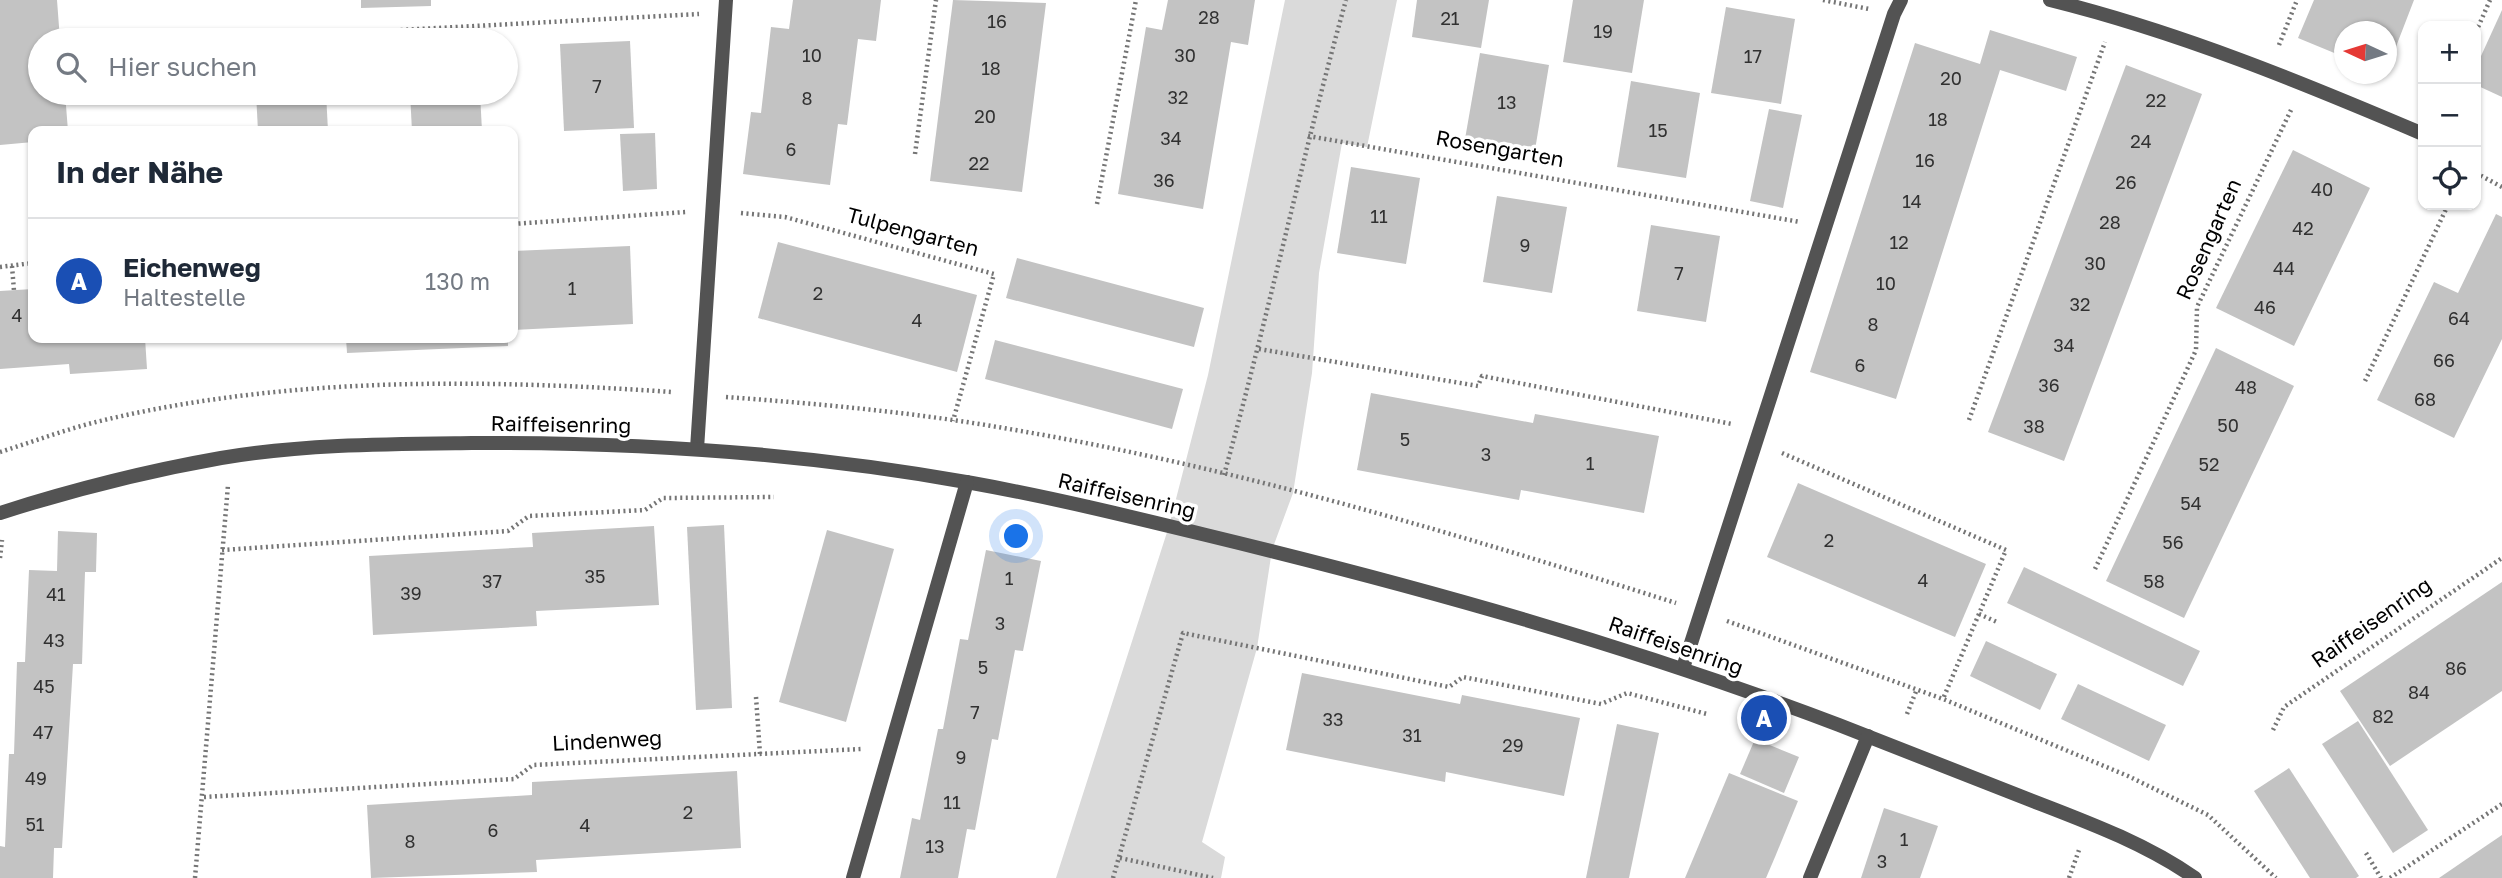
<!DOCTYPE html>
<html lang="de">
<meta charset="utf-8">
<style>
body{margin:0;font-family:"Golos Text",sans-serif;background:#f2f2f3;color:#1f2937}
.controls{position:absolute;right:21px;top:21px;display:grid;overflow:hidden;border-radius:14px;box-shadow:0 2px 5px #0004}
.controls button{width:63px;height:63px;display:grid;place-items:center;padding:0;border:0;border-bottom:2px solid #e0e1e3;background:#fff;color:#1f2937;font:35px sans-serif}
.compass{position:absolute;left:2334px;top:21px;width:63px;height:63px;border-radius:50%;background:#fff;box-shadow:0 2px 5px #0004;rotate:274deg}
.you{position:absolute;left:1017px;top:537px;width:24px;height:24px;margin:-18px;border:5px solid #fff;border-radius:50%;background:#1a73e8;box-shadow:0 0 0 10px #1a73e833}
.badge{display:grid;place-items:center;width:46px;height:46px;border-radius:50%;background:#0b8043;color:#fff;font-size:23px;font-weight:700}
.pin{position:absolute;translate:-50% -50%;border:4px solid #fff;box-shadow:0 2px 7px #0006}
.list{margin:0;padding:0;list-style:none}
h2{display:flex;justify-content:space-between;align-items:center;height:91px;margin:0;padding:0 28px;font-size:30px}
h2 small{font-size:23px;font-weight:400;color:#747a83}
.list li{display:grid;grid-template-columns:46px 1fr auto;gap:21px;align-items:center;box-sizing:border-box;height:126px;padding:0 28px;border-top:2px solid #e0e1e3}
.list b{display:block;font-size:26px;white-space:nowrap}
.list p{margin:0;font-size:23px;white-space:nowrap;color:#747a83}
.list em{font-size:23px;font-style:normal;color:#747a83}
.icon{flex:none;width:38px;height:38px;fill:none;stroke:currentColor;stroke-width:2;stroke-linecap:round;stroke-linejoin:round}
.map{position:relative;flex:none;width:2502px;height:878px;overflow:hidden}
.search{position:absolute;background:#fff;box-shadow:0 2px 5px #0004;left:28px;top:28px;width:490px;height:77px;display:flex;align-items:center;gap:18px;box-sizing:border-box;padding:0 24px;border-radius:38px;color:#747a83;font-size:26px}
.panel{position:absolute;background:#fff;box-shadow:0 2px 5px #0004;left:28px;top:126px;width:490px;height:217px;border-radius:14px}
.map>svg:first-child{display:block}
.green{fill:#dadada}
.building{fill:#c3c3c3}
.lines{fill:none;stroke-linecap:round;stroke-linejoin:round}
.path{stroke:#757575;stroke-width:4.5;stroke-dasharray:2 3.5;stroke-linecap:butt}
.lane{stroke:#535353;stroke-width:14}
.street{stroke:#535353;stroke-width:14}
.labels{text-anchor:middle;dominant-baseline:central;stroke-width:7;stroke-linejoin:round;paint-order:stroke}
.number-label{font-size:18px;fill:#313131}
.street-label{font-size:21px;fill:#000;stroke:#fff}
</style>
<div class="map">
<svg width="2502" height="878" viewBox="0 0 2502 878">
<rect width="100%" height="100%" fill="#fff"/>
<path class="green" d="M1285,0h112l-30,147 -25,-4 -23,130 -7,100 -19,120 -21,57 -15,98 -55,194 23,15 -4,21h-165l113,-352 39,-151z"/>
<g class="building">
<path d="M0,0h57l3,40h-20v53h25l3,38h-35v11l-33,3z"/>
<path d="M361,0h70v6l-70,2z"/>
<path d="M793,0h88l-5,41 -18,-2 -11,86 -9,-1 -8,61 -87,-11 8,-62 10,1 10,-86 18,2z"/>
<path d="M953,0l93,3 -24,189 -92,-11z"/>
<path d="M1168,0h87l-7,45 -17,-3 -28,167 -85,-15 28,-167 16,3z"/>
<path d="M1417,0h72l-8,48 -69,-11z"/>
<path d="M1573,0h71l-12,73 -69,-11z"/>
<path d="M2314,0h100l-27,70 -1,-38h-42v25l-46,-19z"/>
<path d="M1726,7l69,12 -14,85 -70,-11z"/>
<path d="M2502,10v87l-26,-12v-18z"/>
<path d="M1990,30l87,27 -11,34 -66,-21 -104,329 -86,-27 105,-329 65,21z"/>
<path d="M630,41l4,87 -70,3 -4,-87z"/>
<path d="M1480,53l69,12 -14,85 -70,-11z"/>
<path d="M2126,65l76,29 -138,367 -76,-29z"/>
<path d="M1631,81l69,12 -14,85 -69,-11z"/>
<path d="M256,93h70l2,38h-70z"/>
<path d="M410,93h70l2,38h-70z"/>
<path d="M1769,109l33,6 -19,93 -33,-7z"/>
<path d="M655,133l2,56 -34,2 -3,-57z"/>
<path d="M2293,150l77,38 -76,158 -78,-38z"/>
<path d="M1351,167l69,11 -14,86 -69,-11z"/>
<path d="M1497,196l70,11 -15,86 -69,-11z"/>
<path d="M2496,214l6,3v122l-48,99 -77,-38 57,-118 24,11z"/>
<path d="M1651,225l69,11 -14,86 -69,-11z"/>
<path d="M778,242l199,53 -20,77 -199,-54z"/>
<path d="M630,246l3,78 -120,6v-79z"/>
<path d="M1017,258l187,50 -10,39 -188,-49z"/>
<path d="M33,289v49h112l2,31 -77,5 -1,-10 -69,5v-78z"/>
<path d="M346,338h162v8l-161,7z"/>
<path d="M995,340l188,49 -11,40 -187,-50z"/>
<path d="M2216,348l78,38 -110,232 -78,-37z"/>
<path d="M1371,393l162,30 2,-9 124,22 -15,77 -123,-23 -2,10 -162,-30z"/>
<path d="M1798,483l188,81 -31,73 -188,-80z"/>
<path d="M724,525l8,183 -36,2 -9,-183z"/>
<path d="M654,526l5,79 -123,6 1,15 -164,9 -4,-79 164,-9 -1,-14z"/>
<path d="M827,530l67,19 -48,173 -67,-20z"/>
<path d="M58,531l39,2 -1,39h-11l-3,92h-9l-11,184h-8l-1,30h-53v-32l5,1 4,-93h5l3,-92h8l4,-92 28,1z"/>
<path d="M986,550l55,11 -18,90 -8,-1 -17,90 -6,-1 -17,91 -8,-1 -9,49h-58l12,-60 8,2 18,-91h5l17,-90 8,1z"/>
<path d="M2024,567l176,84 -17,35 -176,-83z"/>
<path d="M2502,582v109l-112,75 -50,-75z"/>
<path d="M1986,641l71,33 -17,36 -70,-34z"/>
<path d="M1302,673l158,31 2,-9 118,23 -16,78 -118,-24 -1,10 -159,-32z"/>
<path d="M2078,684l88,41 -17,36 -88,-42z"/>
<path d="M2358,721l70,109 -35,23 -71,-109z"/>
<path d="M1617,724l42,9 -30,145h-43z"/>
<path d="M1755,739l44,18 -15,36 -44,-19z"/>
<path d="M2289,768l70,108 -3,2h-46l-56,-87z"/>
<path d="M737,771l4,77 -205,12 1,12 -166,6 -4,-73 165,-10v-13z"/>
<path d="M1729,773l69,28 -23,56 -9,21h-81z"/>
<path d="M1884,808l54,18 -18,52h-59z"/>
<path d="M2502,835v43h-63l35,-24z"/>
</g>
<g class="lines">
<g class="path">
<path d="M1823,0l46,9"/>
<path d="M2476,32l14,-32"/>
<path d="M214,40l485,-26"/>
<path d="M2279,45l18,-45"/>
<path d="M1308,136l492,86"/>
<path d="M915,154l21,-154"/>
<path d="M2476,173l26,14"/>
<path d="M1097,204l39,-204"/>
<path d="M741,213l44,4 209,57 -41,147"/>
<path d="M513,224l173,-12"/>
<path d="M12,266l2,25"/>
<path d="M0,267l33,-4"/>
<path d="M1259,349l219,37 4,-10 250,48"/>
<path d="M2365,381l83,-176"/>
<path d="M726,397c97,7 194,16 289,33 224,38 445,105 661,173"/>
<path d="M1969,420l136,-378"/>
<path d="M0,452c32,-10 64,-22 96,-30 188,-46 385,-43 576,-30"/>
<path d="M1782,453l224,97 -63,149"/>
<path d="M1224,475c44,-158 78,-318 122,-475"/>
<path d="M222,550l286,-19 21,-15 116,-6 18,-12 111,-1"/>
<path d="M0,558l2,-18"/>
<path d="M2095,569l101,-219 1,-43 94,-197"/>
<path d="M1979,614l18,8"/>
<path d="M1727,621l216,78 185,77 80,39 68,63"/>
<path d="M756,697l4,57"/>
<path d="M1907,714l10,-25"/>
<path d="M2273,730l11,-23 218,-149"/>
<path d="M204,797l310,-18 19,-14 328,-16"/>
<path d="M2366,853l15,25"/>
<path d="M1120,858l93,20"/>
<path d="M195,878l33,-393"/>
<path d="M1113,878l70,-245 266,54 14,-10 138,27 26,-11 80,21"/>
<path d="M2069,878l10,-28"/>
<path d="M2390,878l112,-74"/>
</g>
<g class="lane">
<path d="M2050,0c129,32 251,82 373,134"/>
<path d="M697,449l29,-449"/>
<path d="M1683,668l211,-654 7,-14"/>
</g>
<g class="street">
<path d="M0,513c72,-23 147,-42 221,-55 83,-14 167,-14 251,-15 166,-1 335,10 500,40 78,14 156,33 234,52 215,52 426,111 633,190 60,23 120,47 181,71 59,23 122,45 175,82"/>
<path d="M853,878l114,-396"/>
<path d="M1810,878l58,-142"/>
</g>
</g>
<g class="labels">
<g class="number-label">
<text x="1209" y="17">28</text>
<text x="1450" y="18">21</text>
<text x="997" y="21">16</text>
<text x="1603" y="31">19</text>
<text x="812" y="55">10</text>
<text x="1185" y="55">30</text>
<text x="1753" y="56">17</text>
<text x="991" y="68">18</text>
<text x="1951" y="78">20</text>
<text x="597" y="86">7</text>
<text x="1178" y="97">32</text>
<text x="807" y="98">8</text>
<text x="2156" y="100">22</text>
<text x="1507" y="102">13</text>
<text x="985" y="116">20</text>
<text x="1938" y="119">18</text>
<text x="1658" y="130">15</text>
<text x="1171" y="138">34</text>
<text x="2141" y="141">24</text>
<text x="791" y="149">6</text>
<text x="1925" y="160">16</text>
<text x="979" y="163">22</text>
<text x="1164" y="180">36</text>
<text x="2126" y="182">26</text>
<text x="2322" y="189">40</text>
<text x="1912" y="201">14</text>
<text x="1379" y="216">11</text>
<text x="2110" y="222">28</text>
<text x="2303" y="228">42</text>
<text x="1899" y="242">12</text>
<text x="1525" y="245">9</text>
<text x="2095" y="263">30</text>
<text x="2284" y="268">44</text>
<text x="1679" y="273">7</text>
<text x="1886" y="283">10</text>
<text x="572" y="288">1</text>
<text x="818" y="293">2</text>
<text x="2080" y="304">32</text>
<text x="2265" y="307">46</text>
<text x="17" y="315">4</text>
<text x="2459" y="318">64</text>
<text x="917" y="320">4</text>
<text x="1873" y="324">8</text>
<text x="2064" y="345">34</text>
<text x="2444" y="360">66</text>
<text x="1860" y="365">6</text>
<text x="2049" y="385">36</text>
<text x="2246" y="387">48</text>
<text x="2425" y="399">68</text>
<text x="2228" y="425">50</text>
<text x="2034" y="426">38</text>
<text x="1405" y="439">5</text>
<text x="1486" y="454">3</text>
<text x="1590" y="463">1</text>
<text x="2209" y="464">52</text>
<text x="2191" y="503">54</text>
<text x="1829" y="540">2</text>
<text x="2173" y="542">56</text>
<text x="595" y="576">35</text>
<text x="1009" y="578">1</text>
<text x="1923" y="580">4</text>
<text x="492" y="581">37</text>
<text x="2154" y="581">58</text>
<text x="411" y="593">39</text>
<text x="56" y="594">41</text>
<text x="1000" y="623">3</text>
<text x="54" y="640">43</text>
<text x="983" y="667">5</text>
<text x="2456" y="668">86</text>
<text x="44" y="686">45</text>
<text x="2419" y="692">84</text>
<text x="975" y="712">7</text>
<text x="2383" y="716">82</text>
<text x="1333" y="719">33</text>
<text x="43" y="732">47</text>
<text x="1412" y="735">31</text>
<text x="1513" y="745">29</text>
<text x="961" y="757">9</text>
<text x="36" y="778">49</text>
<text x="952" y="802">11</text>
<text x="688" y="812">2</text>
<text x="35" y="824">51</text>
<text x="585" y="825">4</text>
<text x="493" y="830">6</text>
<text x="1904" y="839">1</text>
<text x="410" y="841">8</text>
<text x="935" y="846">13</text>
<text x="1882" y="861">3</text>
</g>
<g class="street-label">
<text transform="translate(1500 148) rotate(10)">Rosengarten</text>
<text transform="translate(913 231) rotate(15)">Tulpengarten</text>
<text transform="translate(2208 239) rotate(-66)">Rosengarten</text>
<text transform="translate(561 424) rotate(1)">Raiffeisenring</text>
<text transform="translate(1127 495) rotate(13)">Raiffeisenring</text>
<text transform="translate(2371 622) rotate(-35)">Raiffeisenring</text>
<text transform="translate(1676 645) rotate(19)">Raiffeisenring</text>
<text transform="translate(607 740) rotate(-3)">Lindenweg</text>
</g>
</g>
</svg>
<div class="controls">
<button>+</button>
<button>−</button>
<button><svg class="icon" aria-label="locate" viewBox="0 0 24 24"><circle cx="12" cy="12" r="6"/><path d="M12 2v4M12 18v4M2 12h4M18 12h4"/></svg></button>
</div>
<svg class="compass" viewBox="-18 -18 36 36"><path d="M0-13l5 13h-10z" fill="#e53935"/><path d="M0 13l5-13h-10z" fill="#747a83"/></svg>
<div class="you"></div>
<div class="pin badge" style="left:1764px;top:718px;background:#1a4fb4">A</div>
<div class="search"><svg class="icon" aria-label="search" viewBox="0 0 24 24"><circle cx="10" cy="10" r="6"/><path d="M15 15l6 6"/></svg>Hier suchen</div>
<section class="panel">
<h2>In der Nähe<small></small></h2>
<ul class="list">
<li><span class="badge" style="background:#1a4fb4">A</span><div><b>Eichenweg</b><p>Haltestelle</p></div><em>130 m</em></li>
</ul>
</section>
</div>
